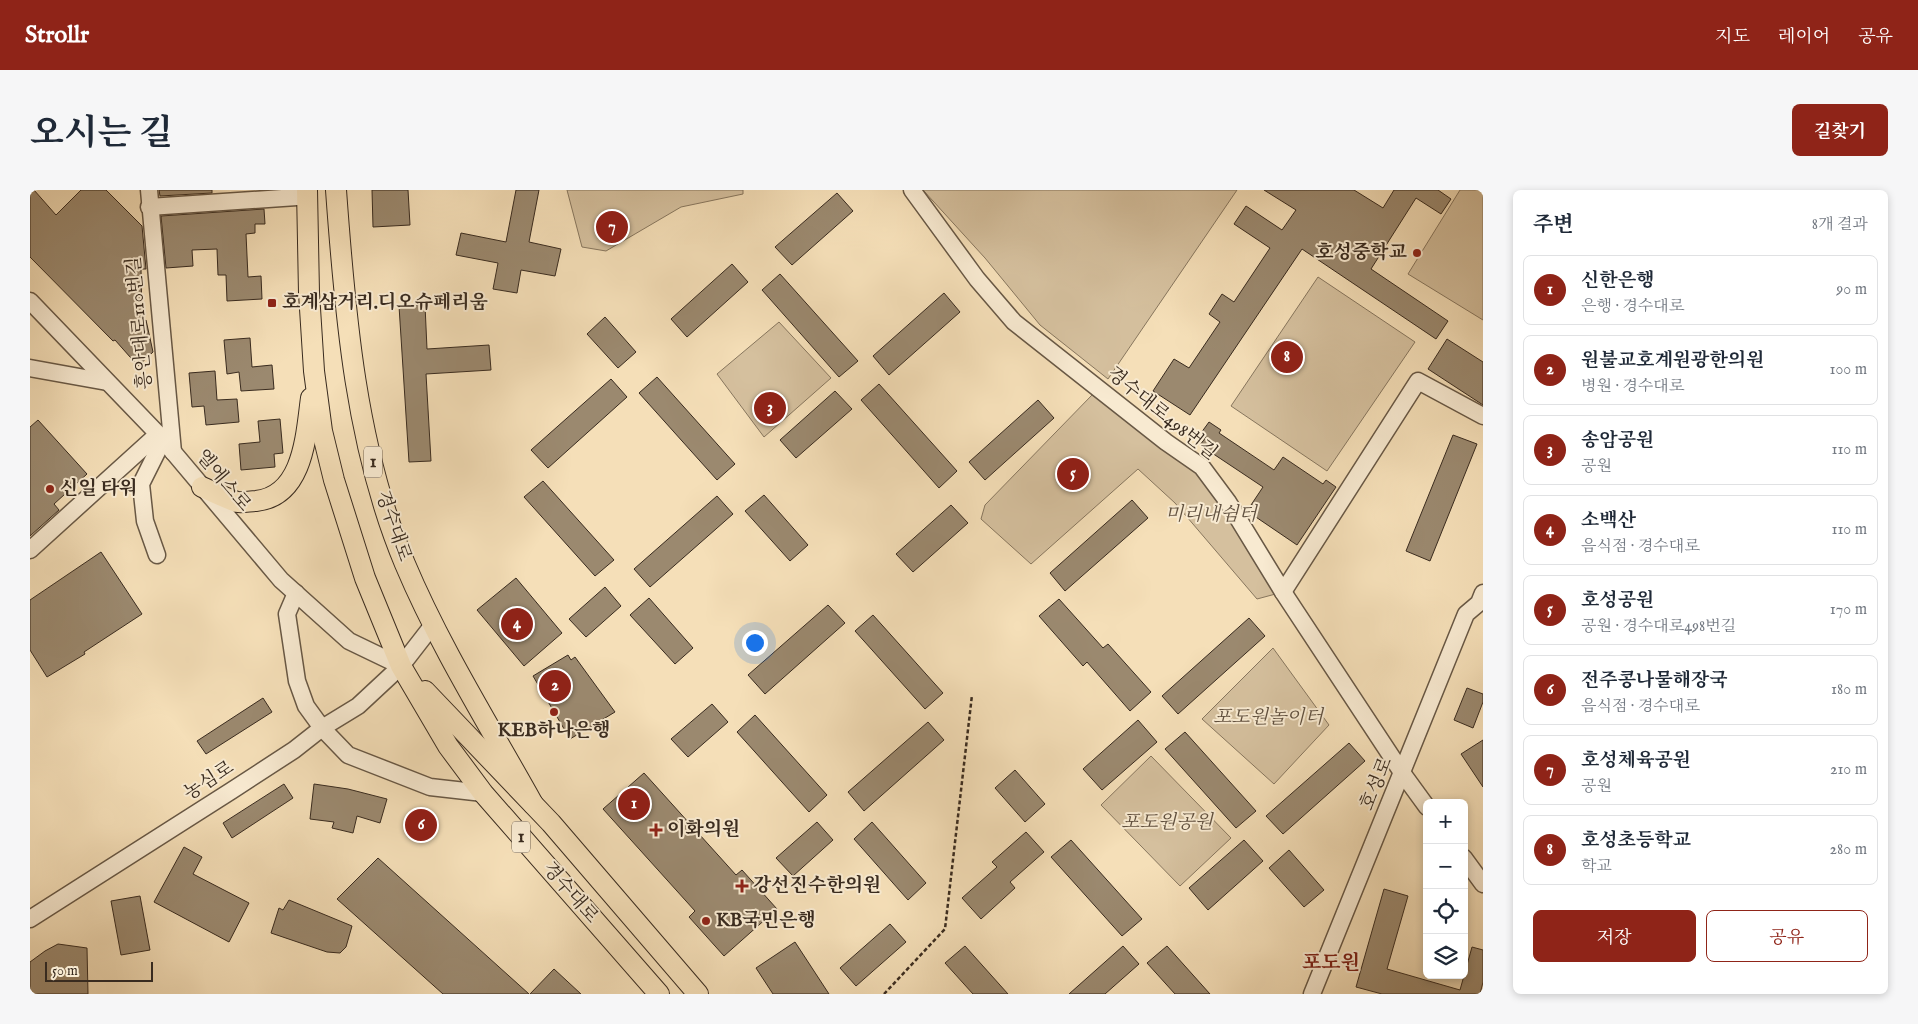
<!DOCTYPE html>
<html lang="ko">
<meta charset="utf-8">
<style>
body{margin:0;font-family:"IM FELL English","Noto Serif KR",serif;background:#f6f6f7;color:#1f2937}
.controls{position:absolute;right:15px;bottom:15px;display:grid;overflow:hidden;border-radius:8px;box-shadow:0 2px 8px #0003}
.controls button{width:45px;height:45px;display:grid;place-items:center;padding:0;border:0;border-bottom:1px solid #e0e1e3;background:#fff;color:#1f2937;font:25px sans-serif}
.scale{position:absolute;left:15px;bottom:12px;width:108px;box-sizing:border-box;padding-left:5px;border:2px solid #392b1f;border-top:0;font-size:14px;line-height:18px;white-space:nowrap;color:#392b1f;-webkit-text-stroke:4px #f8ead1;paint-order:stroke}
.you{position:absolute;left:724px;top:452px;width:18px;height:18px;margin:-12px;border:4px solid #fff;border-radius:50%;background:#1a73e8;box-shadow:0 0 0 8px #1a73e833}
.badge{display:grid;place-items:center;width:32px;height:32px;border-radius:50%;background:#8f2418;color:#fff;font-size:16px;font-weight:700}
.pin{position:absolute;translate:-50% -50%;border:2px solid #fff;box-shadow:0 1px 5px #0006}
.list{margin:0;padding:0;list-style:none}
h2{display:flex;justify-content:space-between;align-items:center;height:65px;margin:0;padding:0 20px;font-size:21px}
h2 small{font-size:16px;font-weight:400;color:#747a83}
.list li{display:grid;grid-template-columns:32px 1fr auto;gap:15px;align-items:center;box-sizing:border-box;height:70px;margin:0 10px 10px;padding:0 10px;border:1px solid #e0e1e3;border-radius:8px}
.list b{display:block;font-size:19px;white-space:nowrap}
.list p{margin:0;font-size:16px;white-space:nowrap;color:#747a83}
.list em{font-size:16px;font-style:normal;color:#747a83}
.actions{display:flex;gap:10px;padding:15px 20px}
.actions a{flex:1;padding:11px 0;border:1px solid #8f2418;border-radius:8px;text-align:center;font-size:18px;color:#8f2418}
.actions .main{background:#8f2418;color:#fff}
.icon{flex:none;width:28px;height:28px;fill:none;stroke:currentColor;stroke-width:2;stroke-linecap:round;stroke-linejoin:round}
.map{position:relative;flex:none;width:1453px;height:804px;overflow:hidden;border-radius:8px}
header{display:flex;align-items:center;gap:30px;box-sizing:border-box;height:70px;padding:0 25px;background:#8f2418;color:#fff}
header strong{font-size:24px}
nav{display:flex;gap:28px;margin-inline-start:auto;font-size:18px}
.intro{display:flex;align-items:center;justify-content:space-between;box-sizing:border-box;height:120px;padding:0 30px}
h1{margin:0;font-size:35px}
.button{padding:12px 22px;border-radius:8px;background:#8f2418;color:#fff;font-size:18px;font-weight:700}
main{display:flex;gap:30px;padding:0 30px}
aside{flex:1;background:#fff;border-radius:8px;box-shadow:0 2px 8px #0003}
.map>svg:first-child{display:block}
.green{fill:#d5c09e;stroke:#87765e}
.building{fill:#9b896f;stroke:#392b1f}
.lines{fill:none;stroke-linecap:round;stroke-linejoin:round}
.minor-casing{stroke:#685845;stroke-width:19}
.major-casing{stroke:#392b1f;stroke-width:22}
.path{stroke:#392b1f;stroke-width:2.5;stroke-dasharray:4 2.5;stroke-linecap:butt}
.minor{stroke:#f8ead1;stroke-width:16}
.major{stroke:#f5dfb8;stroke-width:20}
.poi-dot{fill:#8f2418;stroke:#f8ead1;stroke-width:2}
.labels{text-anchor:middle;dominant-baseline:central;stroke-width:4;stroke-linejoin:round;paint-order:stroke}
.shield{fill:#f8ead1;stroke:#726454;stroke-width:1}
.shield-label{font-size:18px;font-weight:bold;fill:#392b1f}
.poi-label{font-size:19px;font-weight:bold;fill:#392b1f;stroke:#f8ead1;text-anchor:start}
.street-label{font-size:19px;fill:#392b1f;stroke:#f8ead1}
.park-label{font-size:19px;font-style:italic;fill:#60503f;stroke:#f8ead1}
.neighbourhood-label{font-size:20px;font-weight:bold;fill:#7a1f14;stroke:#f8ead1}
</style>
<header>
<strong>Strollr</strong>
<nav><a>지도</a><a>레이어</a><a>공유</a></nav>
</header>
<div class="intro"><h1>오시는 길</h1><a class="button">길찾기</a></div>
<main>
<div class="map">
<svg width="1453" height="804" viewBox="0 0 1453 804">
<rect width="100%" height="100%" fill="#f5dfb8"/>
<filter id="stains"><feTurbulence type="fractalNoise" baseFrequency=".004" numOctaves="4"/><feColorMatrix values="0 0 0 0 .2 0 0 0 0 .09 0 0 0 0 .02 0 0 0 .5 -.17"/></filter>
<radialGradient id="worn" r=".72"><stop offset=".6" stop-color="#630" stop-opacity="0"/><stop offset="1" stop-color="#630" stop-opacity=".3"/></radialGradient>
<g class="green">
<path d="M537,0h176v4l-62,13 -75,44 -24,-4z"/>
<path d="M893,0h314l-129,189 -68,-54 -55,-67z"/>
<path d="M1430,0h23v130l-75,-46z"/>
<path d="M1288,87l97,65 -88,129 -96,-65z"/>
<path d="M749,132l52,56 -67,59 -47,-63z"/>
<path d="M1062,205l74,47 62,60 55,90 -26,7 -82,-96 -37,-34 -107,95 -50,-45 4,-14z"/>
<path d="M1243,458l56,77 -55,59 -72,-65z"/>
<path d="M1121,566l80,82 -51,48 -79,-81z"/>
</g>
<g class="building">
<path d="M0,0h4l22,25 25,-25h25l36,36 4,43h-5l1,54 4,-3 7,32 -15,14 -23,-26 -2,1 -83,-84z"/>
<path d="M129,0h53v3l-52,3z"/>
<path d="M342,0h36l2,35 -37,2z"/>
<path d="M486,0h23l-10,52 32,7 -6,27 -34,-6 -4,23 -24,-4 5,-26 -42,-8 5,-22 45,9z"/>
<path d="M1234,0h90l29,18 11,-18h44l13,9 -10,15 -25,-16 -45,71 77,52 -12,18 -134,-90 -112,166 -37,-24 21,-32 15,9 31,-46 -11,-8 13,-20 12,8 36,-54 -36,-24 12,-18 36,24 14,-20z"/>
<path d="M807,3l16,18 -61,54 -17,-18z"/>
<path d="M234,19l1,15h-10v9l-9,1 2,43 13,-1 1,23 -35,2 -1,-26h-8l-1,-26 -25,1 1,16 -27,2 -5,-52z"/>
<path d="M702,74l16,18 -61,55 -16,-18z"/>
<path d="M750,84l78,87 -19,16 -77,-87z"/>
<path d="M914,103l16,19 -71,63 -16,-19z"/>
<path d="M395,115l2,44 62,-4 2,25 -65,4 5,87 -22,1 -10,-156z"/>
<path d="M575,127l31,35 -18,16 -31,-34z"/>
<path d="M220,148l2,29 20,-2 2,24 -33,2 -2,-19 -12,2 -3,-34z"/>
<path d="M1417,149l36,23v43l-55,-36z"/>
<path d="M185,181l2,29 20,-1 2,23 -33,3 -2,-19 -12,1 -3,-34z"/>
<path d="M627,187l78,87 -18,16 -78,-87z"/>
<path d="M581,189l16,18 -79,71 -17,-18z"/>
<path d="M849,194l78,87 -18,17 -78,-88z"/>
<path d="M805,201l17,18 -56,49 -16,-18z"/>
<path d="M1008,210l16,18 -69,62 -16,-18z"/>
<path d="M250,229l3,34 -9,1 1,13 -34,3 -2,-26 21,-2 -2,-21z"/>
<path d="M8,230l49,54 -33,30 5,6 -29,26v-109z"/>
<path d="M1179,232l12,8 -2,3 55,37 9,-13 40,27 3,-4 10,7 -39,58 -50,-34 16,-24 -63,-42 6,-8 -5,-4z"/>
<path d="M1423,245l24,9 -47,117 -24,-10z"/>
<path d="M513,291l71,79 -19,16 -71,-79z"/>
<path d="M734,305l44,50 -18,16 -45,-50z"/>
<path d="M687,306l16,18 -83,73 -16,-18z"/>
<path d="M1102,310l16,18 -83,73 -15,-18z"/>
<path d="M921,315l17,18 -55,49 -17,-18z"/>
<path d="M71,362l41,62 -58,38 1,2 -38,23 -17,-27v-50z"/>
<path d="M486,388l46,55 -38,33 -47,-56z"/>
<path d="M575,397l16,19 -35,31 -17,-18z"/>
<path d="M619,408l44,50 -18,16 -45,-49z"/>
<path d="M1029,409l44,49 5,-4 43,48 -21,19 -43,-49 -4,4 -44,-50z"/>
<path d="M798,415l17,18 -80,71 -17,-19z"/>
<path d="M843,425l70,78 -18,16 -70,-78z"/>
<path d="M1219,428l16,18 -87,78 -16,-18z"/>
<path d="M538,465l3,5 4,-3 40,55 -45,27 -37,-63z"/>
<path d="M1437,498l16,6v8l-10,26 -19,-8z"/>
<path d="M233,508l9,14 -66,42 -9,-13z"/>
<path d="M682,514l16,18 -40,35 -17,-18z"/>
<path d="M725,525l72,80 -18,17 -72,-80z"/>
<path d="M1108,530l19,22 -55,48 -19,-21z"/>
<path d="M898,532l16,18 -80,71 -16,-19z"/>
<path d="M1155,542l71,79 -20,17 -71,-79z"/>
<path d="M1453,550v47l-22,-33z"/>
<path d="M1319,553l16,18 -82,73 -17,-18z"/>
<path d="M985,580l30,34 -20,18 -30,-34z"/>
<path d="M614,583l92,102 6,-5 35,39 -53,47 -35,-39 6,-6 -92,-102z"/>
<path d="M254,594l9,14 -61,40 -9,-15z"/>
<path d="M284,594l34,5 39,10 -7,24 -23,-7 -4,17 -21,-5 2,-6 -24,-3z"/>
<path d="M787,632l16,18 -40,36 -17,-18z"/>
<path d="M842,632l54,61 -18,17 -54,-61z"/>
<path d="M996,642l18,20 -34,30 5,6 -34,31 -19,-21 35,-31 -5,-5z"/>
<path d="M1041,650l71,79 -20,17 -71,-79z"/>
<path d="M1214,650l19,21 -55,49 -19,-22z"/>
<path d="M154,657l18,10 -9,17 56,29 -20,39 -75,-40z"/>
<path d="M1259,660l35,40 -20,17 -35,-39z"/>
<path d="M348,668l151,136h-86l-106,-95z"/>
<path d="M1354,699l24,7 -21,73 73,21 12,-43 11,3v32l-3,12h-98l-26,-7z"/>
<path d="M110,706l10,54 -29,5 -10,-54z"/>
<path d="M259,710l63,26 -6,21 -6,6 -13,-1 -56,-19 8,-25 4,2z"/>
<path d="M860,734l16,18 -50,44 -16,-18z"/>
<path d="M765,752l34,52h-56l-17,-26z"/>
<path d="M28,754l29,4 1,46h-58v-32l15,-11z"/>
<path d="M935,756l43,48h-35l-28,-31z"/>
<path d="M1093,756l16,18 -34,30h-36z"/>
<path d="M1137,756l43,48h-35l-28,-31z"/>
<path d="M524,779l27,25h-51z"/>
</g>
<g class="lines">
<g class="minor-casing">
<g id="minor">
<path d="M119,0l24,262"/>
<path d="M882,0l65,89 37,43 152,120 36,25 26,35 55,90 120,182 24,33"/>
<path d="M119,17l148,-10"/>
<path d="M0,111l128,133 123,146 68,61 52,25"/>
<path d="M0,178l77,14"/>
<path d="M0,360l128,-116"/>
<path d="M127,365l-12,-34 -4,-37 22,-44"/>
<path d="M1253,402l135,-211 65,35"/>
<path d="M266,403l-9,21 10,67 9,25 16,22 26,27 82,32 53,6"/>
<path d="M1434,668l19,26"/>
<path d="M0,729l201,-128 63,-41 28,-22 36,-22 43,-40 31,-40"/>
<path d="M1282,804l154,-380 13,-11 4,-10"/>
</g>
</g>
<g class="major-casing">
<g id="major">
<path d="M277,0l2,103 5,78 8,60 12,49 31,98 36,88 47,80 35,47 176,201"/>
<path d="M306,0c9,125 20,258 69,374 35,83 84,161 128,240"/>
<path d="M172,297c11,5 23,11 35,15 6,1 13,-1 19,-1 48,-5 50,-67 55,-103"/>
<path d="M395,501l126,132 147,171"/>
</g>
</g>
<path class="path" d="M854,804l61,-65 27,-234"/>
<use href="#minor" class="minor"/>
<use href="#major" class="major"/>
</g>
<g class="poi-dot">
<circle cx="1387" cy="63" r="5"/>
<rect x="237" y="108" width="10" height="10" rx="2.5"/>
<circle cx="20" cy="299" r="5"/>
<circle cx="524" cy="522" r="5"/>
<path d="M623.5 632.5h5v5h5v5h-5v5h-5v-5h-5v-5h5z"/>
<path d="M709.5 688.5h5v5h5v5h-5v5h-5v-5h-5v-5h5z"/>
<circle cx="676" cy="731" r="5"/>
</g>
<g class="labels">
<g class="shield">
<rect x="334" y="256.5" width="18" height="31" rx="4"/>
<rect x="482" y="631.5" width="18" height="31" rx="4"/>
</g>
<g class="shield-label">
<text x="343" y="272">1</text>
<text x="491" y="647">1</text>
</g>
<g class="poi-label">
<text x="1377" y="63" text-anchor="end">호성중학교</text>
<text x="252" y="113">호계삼거리.디오슈페리움</text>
<text x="30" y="299">신일 타워</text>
<text x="524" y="541" text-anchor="middle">KEB하나은행</text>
<text x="637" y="640">이화의원</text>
<text x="723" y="696">강선진수한의원</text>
<text x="686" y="731">KB국민은행</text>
</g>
<g class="street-label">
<text transform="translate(110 133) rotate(-95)">흥안대로110번길</text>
<text transform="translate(1132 224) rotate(39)">경수대로498번길</text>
<text transform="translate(193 291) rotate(50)">엘에스로</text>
<text transform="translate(363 336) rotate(71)">경수대로</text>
<text transform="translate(179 591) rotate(-33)">농심로</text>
<text transform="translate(1347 594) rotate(-68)">호성로</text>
<text transform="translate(540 703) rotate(49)">경수대로</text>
</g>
<g class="park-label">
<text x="1181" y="325">미리내쉼터</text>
<text x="1238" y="528">포도원놀이터</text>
<text x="1137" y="633">포도원공원</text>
</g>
<g class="neighbourhood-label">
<text x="1301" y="773">포도원</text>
</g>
</g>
<rect width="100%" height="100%" filter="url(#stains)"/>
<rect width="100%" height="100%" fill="url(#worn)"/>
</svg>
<div class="controls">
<button>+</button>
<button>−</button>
<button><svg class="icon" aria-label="locate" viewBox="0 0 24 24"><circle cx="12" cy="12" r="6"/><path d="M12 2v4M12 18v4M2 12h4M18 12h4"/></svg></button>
<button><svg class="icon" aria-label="layers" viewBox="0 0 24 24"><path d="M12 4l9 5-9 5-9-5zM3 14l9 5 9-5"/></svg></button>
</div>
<div class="scale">50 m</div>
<div class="you"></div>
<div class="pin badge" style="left:604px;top:614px">1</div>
<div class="pin badge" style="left:525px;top:496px">2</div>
<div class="pin badge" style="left:740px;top:218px">3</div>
<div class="pin badge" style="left:487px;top:434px">4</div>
<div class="pin badge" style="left:1043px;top:284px">5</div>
<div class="pin badge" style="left:391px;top:635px">6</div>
<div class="pin badge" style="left:582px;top:37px">7</div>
<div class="pin badge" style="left:1257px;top:167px">8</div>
</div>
<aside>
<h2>주변<small>8개 결과</small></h2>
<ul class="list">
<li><span class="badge">1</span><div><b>신한은행</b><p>은행 · 경수대로</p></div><em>90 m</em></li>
<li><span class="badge">2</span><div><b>원불교호계원광한의원</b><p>병원 · 경수대로</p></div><em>100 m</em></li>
<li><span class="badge">3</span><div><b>송암공원</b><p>공원</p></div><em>110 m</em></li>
<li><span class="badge">4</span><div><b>소백산</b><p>음식점 · 경수대로</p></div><em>110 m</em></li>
<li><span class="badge">5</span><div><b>호성공원</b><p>공원 · 경수대로498번길</p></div><em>170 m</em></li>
<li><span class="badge">6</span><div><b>전주콩나물해장국</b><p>음식점 · 경수대로</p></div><em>180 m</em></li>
<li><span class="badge">7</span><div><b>호성체육공원</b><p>공원</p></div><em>210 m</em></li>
<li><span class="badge">8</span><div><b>호성초등학교</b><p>학교</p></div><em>280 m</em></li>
</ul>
<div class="actions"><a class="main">저장</a><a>공유</a></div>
</aside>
</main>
